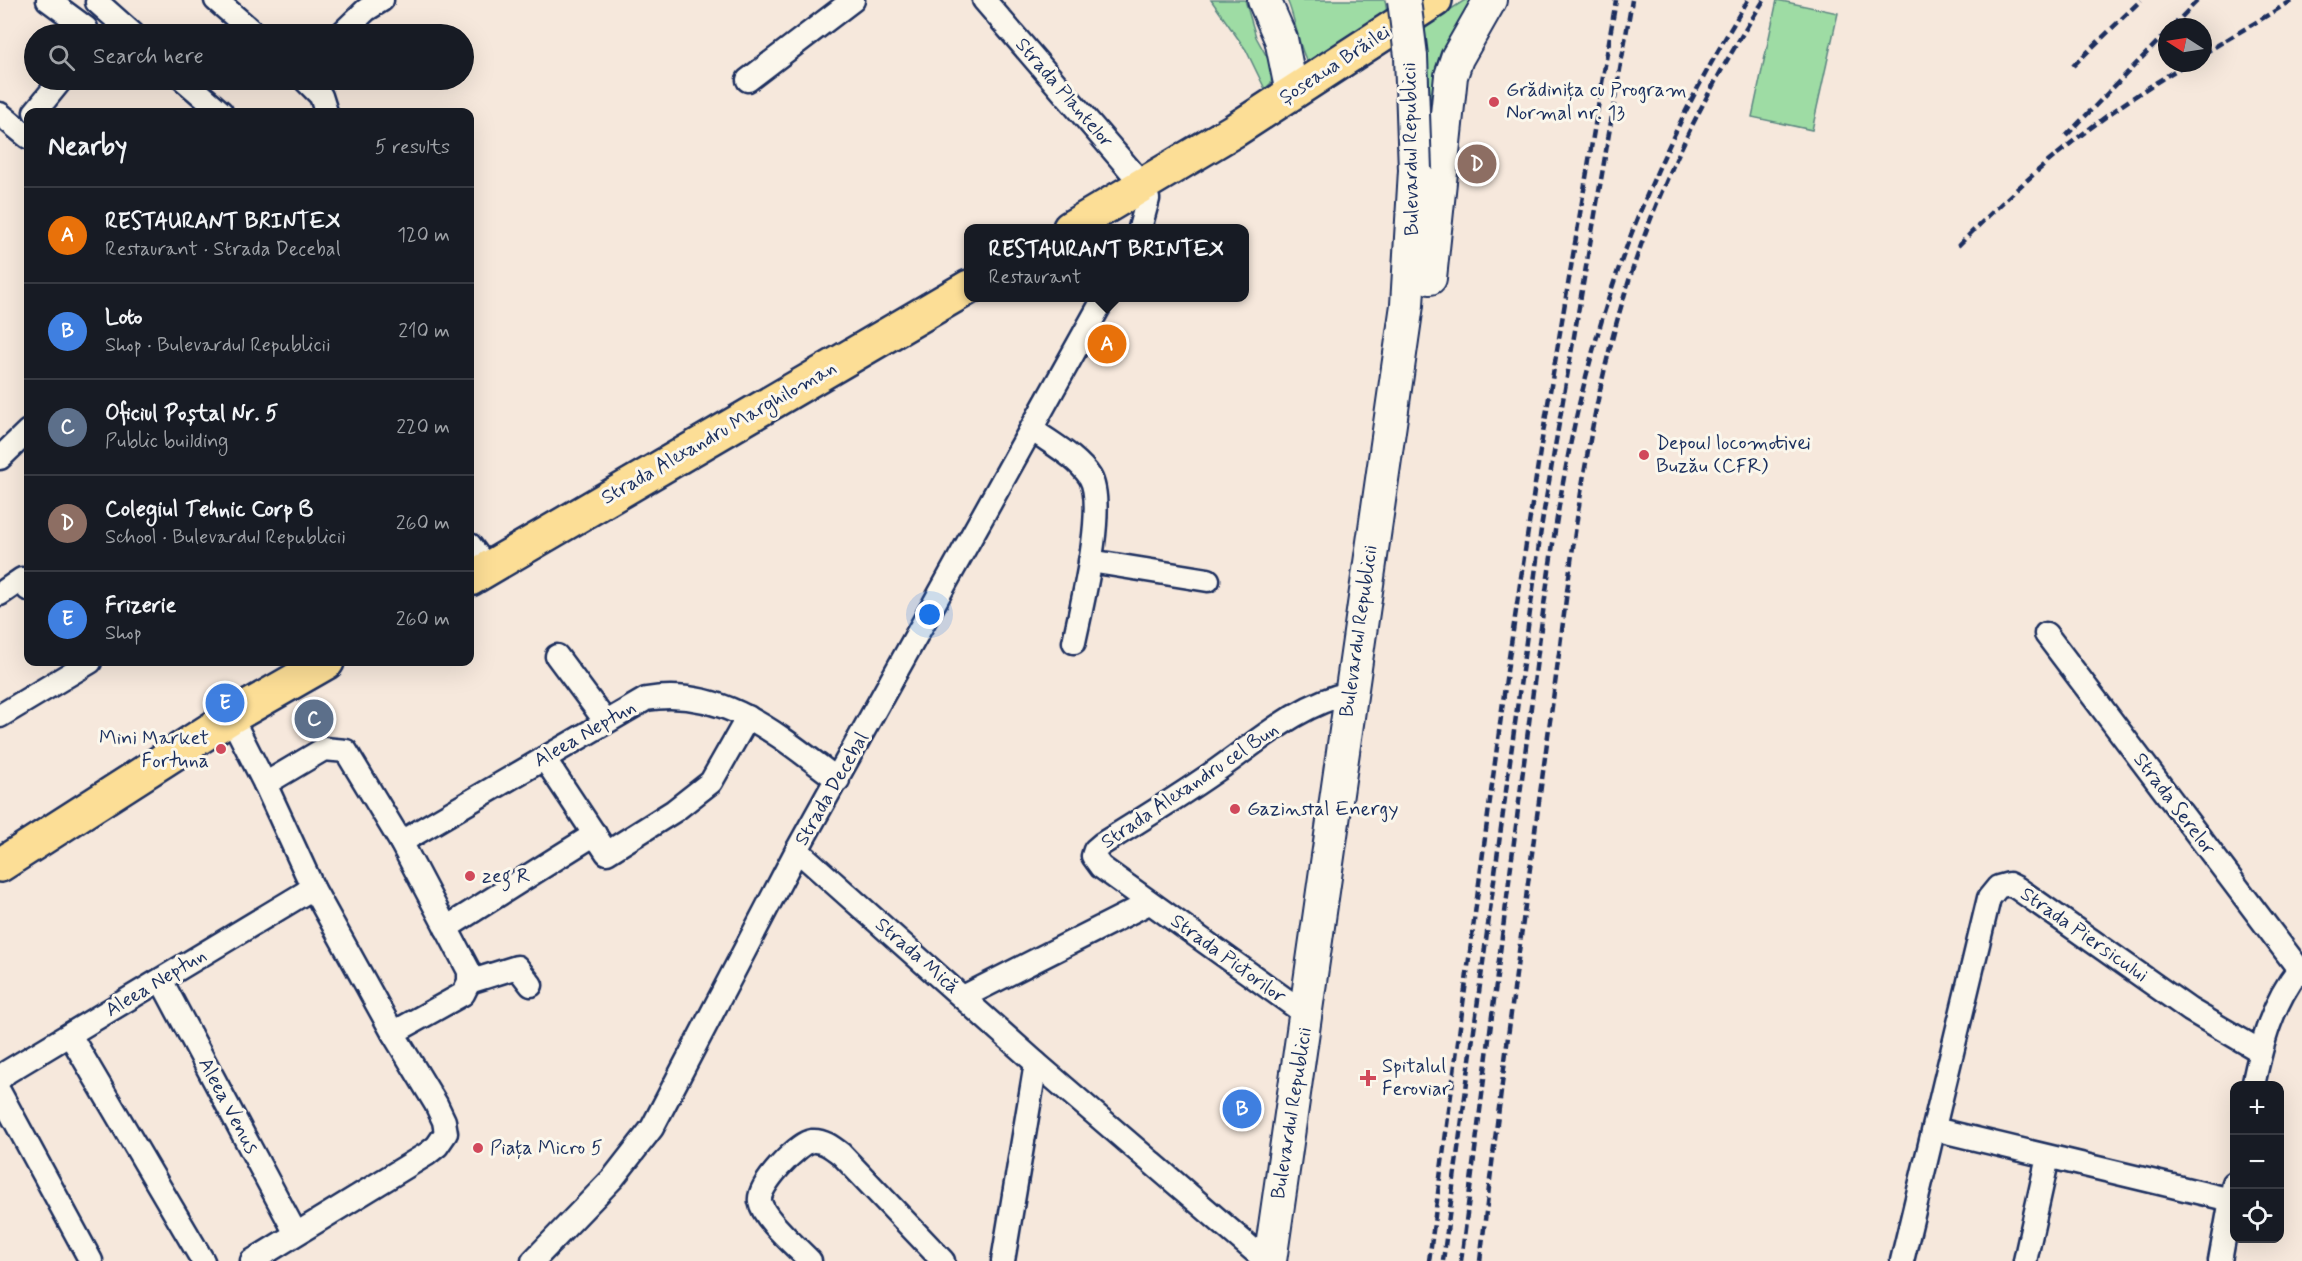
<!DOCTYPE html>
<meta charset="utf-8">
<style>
body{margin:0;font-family:Mynerve,sans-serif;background:#20242c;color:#f1f3f6}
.controls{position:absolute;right:18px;bottom:18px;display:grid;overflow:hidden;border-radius:12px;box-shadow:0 6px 24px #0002}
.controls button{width:54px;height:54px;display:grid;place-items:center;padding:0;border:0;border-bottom:2px solid #363941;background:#171b24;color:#f1f3f6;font:30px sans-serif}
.compass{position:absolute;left:2158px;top:18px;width:54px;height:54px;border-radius:50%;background:#171b24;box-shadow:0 6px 24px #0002;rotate:282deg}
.you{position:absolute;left:930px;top:615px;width:21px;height:21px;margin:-15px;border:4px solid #fff;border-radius:50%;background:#1a73e8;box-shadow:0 0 0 9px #1a73e833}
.badge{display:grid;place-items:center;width:39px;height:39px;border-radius:50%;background:#d1495b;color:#fff;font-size:20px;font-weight:700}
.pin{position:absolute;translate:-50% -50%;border:3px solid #fff;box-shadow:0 2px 6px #0006}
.popup{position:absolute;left:964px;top:224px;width:285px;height:78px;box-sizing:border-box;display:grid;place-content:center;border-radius:12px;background:#171b24;filter:drop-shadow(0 2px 4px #0005);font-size:20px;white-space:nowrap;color:#9ea1a6}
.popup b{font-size:22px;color:#f1f3f6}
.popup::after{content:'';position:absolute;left:50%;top:100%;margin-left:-12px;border:12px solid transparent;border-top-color:#171b24}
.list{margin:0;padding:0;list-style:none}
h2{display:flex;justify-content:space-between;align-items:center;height:78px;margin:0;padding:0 24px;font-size:26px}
h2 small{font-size:20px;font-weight:400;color:#9ea1a6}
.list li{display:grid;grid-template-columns:39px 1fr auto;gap:18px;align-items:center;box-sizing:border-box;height:96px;padding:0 24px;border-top:2px solid #363941}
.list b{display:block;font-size:22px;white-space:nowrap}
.list p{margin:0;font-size:20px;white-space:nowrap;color:#9ea1a6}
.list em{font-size:20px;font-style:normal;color:#9ea1a6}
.icon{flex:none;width:33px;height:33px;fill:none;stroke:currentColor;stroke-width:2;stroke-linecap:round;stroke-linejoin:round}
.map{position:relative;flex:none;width:2302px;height:1261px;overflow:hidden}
.search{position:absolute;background:#171b24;box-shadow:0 6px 24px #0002;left:24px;top:24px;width:450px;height:66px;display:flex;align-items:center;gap:15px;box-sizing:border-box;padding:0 21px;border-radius:33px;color:#9ea1a6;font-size:22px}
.panel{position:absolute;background:#171b24;box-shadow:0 6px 24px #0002;left:24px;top:108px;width:450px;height:558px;border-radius:12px}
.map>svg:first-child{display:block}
.green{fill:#9edca4;stroke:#5c8681;stroke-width:1.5}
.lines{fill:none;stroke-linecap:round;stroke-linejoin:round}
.minor-casing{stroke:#1b2f5e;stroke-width:27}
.secondary-casing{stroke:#1b2f5e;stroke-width:36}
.primary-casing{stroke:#1b2f5e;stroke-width:38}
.minor{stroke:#fbf7ec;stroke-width:22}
.secondary{stroke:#fbf7ec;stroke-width:32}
.primary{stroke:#fcde96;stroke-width:33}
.rail{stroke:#1b2f5e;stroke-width:4.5;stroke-dasharray:9 4.5;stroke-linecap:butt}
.secondary-bridge-casing{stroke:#1b2f5e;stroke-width:36;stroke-linecap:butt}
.secondary-bridge{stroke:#fbf7ec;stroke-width:32}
.poi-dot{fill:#d1495b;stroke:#fbf7ec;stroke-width:2}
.labels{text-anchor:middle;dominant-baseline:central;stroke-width:6;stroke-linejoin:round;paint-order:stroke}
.street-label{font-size:20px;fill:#1b2f5e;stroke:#fbf7ec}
.poi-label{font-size:20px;fill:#1b2f5e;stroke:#fbf7ec;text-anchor:start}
</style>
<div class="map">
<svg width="2302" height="1261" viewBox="0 0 2302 1261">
<rect width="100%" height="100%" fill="#f6e8dc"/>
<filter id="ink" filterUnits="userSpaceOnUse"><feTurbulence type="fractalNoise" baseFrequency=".0167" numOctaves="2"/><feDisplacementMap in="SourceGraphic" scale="12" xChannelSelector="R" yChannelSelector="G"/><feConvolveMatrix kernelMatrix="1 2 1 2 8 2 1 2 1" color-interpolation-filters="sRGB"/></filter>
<g filter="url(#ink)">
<g class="green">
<path d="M1211,0h34l11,37 17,31 -2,15 -6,6 -19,-39z"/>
<path d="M1287,0h98l2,13 -79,49c-8,-8 -13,-46 -21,-62z"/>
<path d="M1465,0h18l-51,122 -7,-93 3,-5z"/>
<path d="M1777,0l61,13 -26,117 -60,-13z"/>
</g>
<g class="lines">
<g class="minor-casing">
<g id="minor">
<path d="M48,0l38,28"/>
<path d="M216,0l39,34"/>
<path d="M984,0l159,185 5,14 -8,29"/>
<path d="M97,2l36,32"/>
<path d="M341,34l25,-24 16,-10"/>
<path d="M184,80l37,32"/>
<path d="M305,80l16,16 5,16"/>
<path d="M748,80l105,-80"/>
<path d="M35,112l26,-32"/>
<path d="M0,114l28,23"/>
<path d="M1033,430c19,14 44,27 57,47 17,29 -9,131 -16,165"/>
<path d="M0,458l28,-27"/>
<path d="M470,545l18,24"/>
<path d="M1090,561l118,19"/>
<path d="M0,594l22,-15 6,10"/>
<path d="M2046,634l256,339"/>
<path d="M557,656l49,66"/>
<path d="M0,716l90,-54"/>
<path d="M231,717l34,67 48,104 80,145 43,71 8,17 2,12 -9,13 -10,8 -175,107"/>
<path d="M544,758l63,95 67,-42 37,-29 37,-65"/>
<path d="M265,784l59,-35 22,2 55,91 68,129v11l-6,12 -70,39"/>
<path d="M401,842l245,-143c78,-13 133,37 192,81"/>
<path d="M797,850l239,213 230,198"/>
<path d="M446,928l149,-94"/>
<path d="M161,980l134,252"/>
<path d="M469,982l48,-15 14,18"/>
<path d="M963,997l186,-94"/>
<path d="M1307,1015l-206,-148 -8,-11 2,-6 7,-6c39,-24 78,-48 115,-74 43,-30 82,-66 133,-77"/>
<path d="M70,1035l133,226"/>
<path d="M0,1079l7,-7 306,-184"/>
<path d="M2253,1086c9,-44 19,-82 46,-117"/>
<path d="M0,1093l91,168"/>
<path d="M1934,1129l297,71"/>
<path d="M533,1261l80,-83 39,-50 145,-278 307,-552"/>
<path d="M810,1261c-13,-14 -47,-42 -50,-60 -3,-15 38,-58 52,-60 11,-1 20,6 29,13l102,107"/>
<path d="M1003,1261l33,-198"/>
<path d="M1902,1261l87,-363 9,-11 11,-3 8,4 173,122 70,41"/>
<path d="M2025,1261l23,-104"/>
<path d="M2220,1261l14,-78"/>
</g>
</g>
<g class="secondary-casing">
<g id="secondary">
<path d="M1264,0l17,39 11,54"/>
<path d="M1430,278l21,-202 6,-18 33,-58"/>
<path d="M1270,1261l137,-956 8,-135"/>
</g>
</g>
<g class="primary-casing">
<g id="primary">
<path d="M1070,228l165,-98 200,-130"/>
<path d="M470,579l499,-292"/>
<path d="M0,865l231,-148 96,-55"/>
</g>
</g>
<use href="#minor" class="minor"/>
<use href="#secondary" class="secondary"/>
<use href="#primary" class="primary"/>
<g class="rail">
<path d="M2172,27l26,-27"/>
<path d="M2203,54l90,-54"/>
<path d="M2073,66l68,-66"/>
<path d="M2066,136l101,-104"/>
<path d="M1958,246c73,-74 140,-130 230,-183"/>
<path d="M1429,1261l79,-597 32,-213 76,-451"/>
<path d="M1443,1261l99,-739 90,-522"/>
<path d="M1461,1261l82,-649c12,-84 24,-168 47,-250 34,-129 88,-248 158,-362"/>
<path d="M1480,1261c22,-180 45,-360 70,-540 19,-136 31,-274 69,-407 31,-111 82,-217 145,-314"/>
</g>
<g class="secondary-bridge-casing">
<path id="secondary-bridge" d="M1404,0l7,56 4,114"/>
</g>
<use href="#secondary-bridge" class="secondary-bridge"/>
</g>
</g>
<g class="poi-dot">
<circle cx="1494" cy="102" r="6"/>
<circle cx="1644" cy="455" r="6"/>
<circle cx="221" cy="749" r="6"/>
<circle cx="1235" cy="809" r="6"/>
<circle cx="470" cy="876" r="6"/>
<path d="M1365 1069h6v6h6v6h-6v6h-6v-6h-6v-6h6z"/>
<circle cx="478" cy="1148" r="6"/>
</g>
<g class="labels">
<g class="street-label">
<text transform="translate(1335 65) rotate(-33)">Șoseaua Brăilei</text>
<text transform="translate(1064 93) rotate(49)">Strada Plantelor</text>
<text transform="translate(1411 149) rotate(-91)">Bulevardul Republicii</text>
<text transform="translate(719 433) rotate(-30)">Strada Alexandru Marghiloman</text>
<text transform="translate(1359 631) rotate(-82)">Bulevardul Republicii</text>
<text transform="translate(585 734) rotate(-30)">Aleea Neptun</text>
<text transform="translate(1190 786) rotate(-34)">Strada Alexandru cel Bun</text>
<text transform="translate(832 789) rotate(-60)">Strada Decebal</text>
<text transform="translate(2174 804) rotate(53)">Strada Serelor</text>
<text transform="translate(2084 935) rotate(35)">Strada Piersicului</text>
<text transform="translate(917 956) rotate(41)">Strada Mică</text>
<text transform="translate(1228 959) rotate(36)">Strada Pictorilor</text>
<text transform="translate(156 983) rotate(-31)">Aleea Neptun</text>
<text transform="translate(228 1106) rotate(62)">Aleea Venus</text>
<text transform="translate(1292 1113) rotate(-81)">Bulevardul Republicii</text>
</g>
<g class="poi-label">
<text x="1506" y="90">Grădinița cu Program<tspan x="1506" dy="23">Normal nr. 13</tspan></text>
<text x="1656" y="443">Depoul locomotivei<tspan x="1656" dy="23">Buzău (CFR)</tspan></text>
<text x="209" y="738" text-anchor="end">Mini Market<tspan x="209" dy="23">Fortuna</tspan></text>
<text x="1247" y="809">Gazinstal Energy</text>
<text x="482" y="876">zeg R</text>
<text x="1382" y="1066">Spitalul<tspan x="1382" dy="23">Feroviar</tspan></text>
<text x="490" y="1148">Piața Micro 5</text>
</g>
</g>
</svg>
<div class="controls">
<button>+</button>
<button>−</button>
<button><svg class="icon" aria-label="locate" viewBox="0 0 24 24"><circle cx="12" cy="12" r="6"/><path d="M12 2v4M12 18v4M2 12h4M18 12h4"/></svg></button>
</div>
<svg class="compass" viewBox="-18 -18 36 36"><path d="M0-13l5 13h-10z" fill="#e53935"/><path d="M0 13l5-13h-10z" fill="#9ea1a6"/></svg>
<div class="you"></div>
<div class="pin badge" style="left:1107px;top:344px;background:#e8710a">A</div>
<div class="popup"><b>RESTAURANT BRINTEX</b>Restaurant</div>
<div class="pin badge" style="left:1242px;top:1109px;background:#3f7fe0">B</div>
<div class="pin badge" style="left:314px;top:719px;background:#5c6f8a">C</div>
<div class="pin badge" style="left:1477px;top:164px;background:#8d6e63">D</div>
<div class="pin badge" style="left:225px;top:703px;background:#3f7fe0">E</div>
<div class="search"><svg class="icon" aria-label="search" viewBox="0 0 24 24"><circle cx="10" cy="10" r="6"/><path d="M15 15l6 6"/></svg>Search here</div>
<section class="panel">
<h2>Nearby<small>5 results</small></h2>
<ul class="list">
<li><span class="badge" style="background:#e8710a">A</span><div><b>RESTAURANT BRINTEX</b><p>Restaurant · Strada Decebal</p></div><em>120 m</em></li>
<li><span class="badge" style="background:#3f7fe0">B</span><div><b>Loto</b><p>Shop · Bulevardul Republicii</p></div><em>210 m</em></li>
<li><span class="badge" style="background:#5c6f8a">C</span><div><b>Oficiul Poștal Nr. 5</b><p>Public building</p></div><em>220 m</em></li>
<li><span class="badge" style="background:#8d6e63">D</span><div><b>Colegiul Tehnic Corp B</b><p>School · Bulevardul Republicii</p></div><em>260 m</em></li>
<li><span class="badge" style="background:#3f7fe0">E</span><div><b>Frizerie</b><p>Shop</p></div><em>260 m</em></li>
</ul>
</section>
</div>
